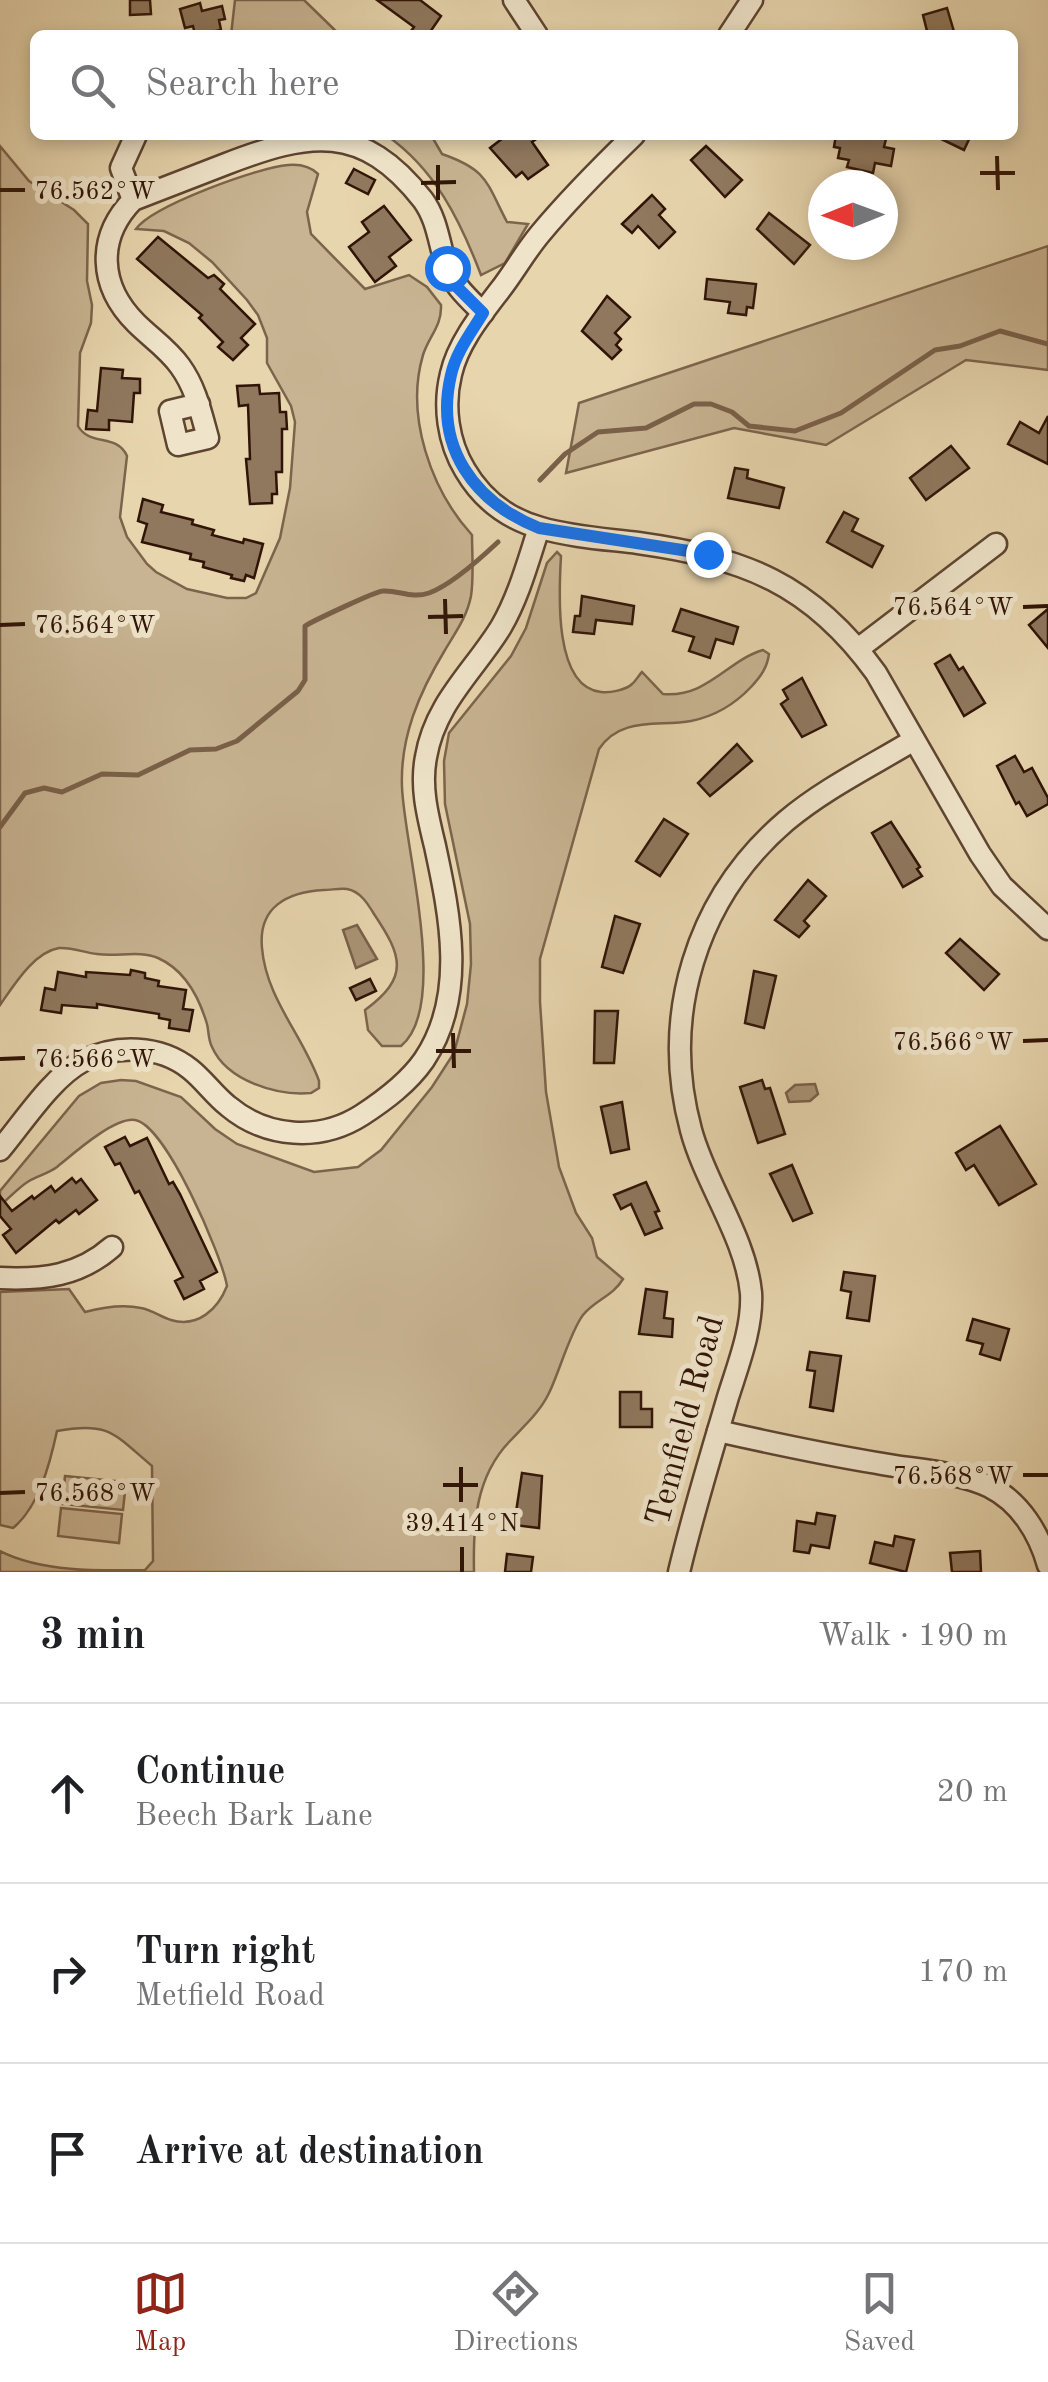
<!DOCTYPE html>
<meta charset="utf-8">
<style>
body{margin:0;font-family:"Old Standard TT",serif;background:#f6f6f6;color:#202124}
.compass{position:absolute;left:808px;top:170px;width:90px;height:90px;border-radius:50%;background:#fff;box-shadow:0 5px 15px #0003;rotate:269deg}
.stop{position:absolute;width:30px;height:30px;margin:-22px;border:8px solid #1a73e8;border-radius:50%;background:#fff}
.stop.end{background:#1a73e8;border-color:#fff;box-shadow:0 2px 10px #0008}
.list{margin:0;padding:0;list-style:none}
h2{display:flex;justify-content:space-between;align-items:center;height:130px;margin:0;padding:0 40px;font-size:42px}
h2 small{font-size:32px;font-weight:400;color:#757577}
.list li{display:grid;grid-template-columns:65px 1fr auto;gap:30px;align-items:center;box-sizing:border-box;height:180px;padding:0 40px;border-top:2px solid #e0e0e0}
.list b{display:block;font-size:38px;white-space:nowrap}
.list p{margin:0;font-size:32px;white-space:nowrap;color:#757577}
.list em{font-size:32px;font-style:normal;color:#757577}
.icon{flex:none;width:55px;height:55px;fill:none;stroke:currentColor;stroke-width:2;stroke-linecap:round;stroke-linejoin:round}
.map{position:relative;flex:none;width:1048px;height:1572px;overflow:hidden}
.search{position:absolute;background:#fff;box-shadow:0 5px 15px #0003;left:30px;right:30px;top:30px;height:110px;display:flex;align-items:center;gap:25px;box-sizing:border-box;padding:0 35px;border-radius:15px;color:#757577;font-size:38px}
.sheet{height:670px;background:#fff}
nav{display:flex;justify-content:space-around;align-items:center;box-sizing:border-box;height:140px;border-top:2px solid #e0e0e0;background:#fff;font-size:28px;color:#757577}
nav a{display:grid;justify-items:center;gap:5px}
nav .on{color:#8f2418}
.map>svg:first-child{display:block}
.green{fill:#c8b492;stroke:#7c644c;stroke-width:2.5}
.water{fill:#a99375;stroke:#796049;stroke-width:2.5}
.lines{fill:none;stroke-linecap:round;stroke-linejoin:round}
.stream{stroke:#796049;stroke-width:5}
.building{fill:#8f785e;stroke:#301407;stroke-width:2.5}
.minor-casing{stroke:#5e4431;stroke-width:25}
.minor{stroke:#efe4ca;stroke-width:20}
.route{stroke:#1a73e8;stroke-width:12}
.ticks{fill:none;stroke:#301407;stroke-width:4}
.labels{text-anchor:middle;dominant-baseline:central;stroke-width:10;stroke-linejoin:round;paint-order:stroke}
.street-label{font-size:35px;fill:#301407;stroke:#efe4ca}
.ticks-label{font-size:25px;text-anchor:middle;fill:#301407;stroke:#efe4ca;stroke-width:10;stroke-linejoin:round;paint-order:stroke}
</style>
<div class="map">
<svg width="1048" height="1572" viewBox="0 0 1048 1572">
<rect width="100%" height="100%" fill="#e7d5ae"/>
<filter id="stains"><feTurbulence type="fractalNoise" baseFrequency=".002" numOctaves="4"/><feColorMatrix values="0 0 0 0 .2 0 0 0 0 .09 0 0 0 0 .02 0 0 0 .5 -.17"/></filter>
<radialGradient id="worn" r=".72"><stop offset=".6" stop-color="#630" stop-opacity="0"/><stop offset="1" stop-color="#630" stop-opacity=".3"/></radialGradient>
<g class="green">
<path d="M235,0h69l36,35h-109z"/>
<path d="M386,135h45l11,19c46,16 44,28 65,68l21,2 -23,39 -24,12c-21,-55 -46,-106 -95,-140z"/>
<path d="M0,146l29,35 45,29 14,14 -1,57 5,24 -1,18 -11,30 -2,73c12,21 39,7 49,30l-7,61 7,20 20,27 9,8 31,17 40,9h19l10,-5 24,-55 10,-50 5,-66 -4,-16 -24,-43v-25l-9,-23 -11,-15 -35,-38 -23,-19 -25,-12 -28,-2c16,-23 123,-62 152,-64 12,-1 22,1 30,9l-11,38 4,22 54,55 44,-14 18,12 14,18c1,21 -12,31 -18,50 -18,61 8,135 49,180 0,19 2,42 -1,61 -4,21 -16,37 -26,54 -26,43 -45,87 -43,137 2,59 48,219 -1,259h-19l-14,-16 -3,-20c45,-33 37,-54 9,-96 -6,-10 -14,-23 -27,-25 -7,-1 -16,1 -23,1 -37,2 -66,17 -62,58 4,50 41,88 57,133v7l-8,5c-34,3 -84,-12 -99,-46 -4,-8 -3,-15 -5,-23 -8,-27 -22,-54 -49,-66 -18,-8 -41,-1 -61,-4 -12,-1 -25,-7 -38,-6 -25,4 -45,37 -59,57z"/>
<path d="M1048,246v124l-82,-10 -140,85 -92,-17 -168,45 13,-70z"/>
<path d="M557,552l4,4c-2,35 -8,131 40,136 9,1 25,-2 31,-8 4,-3 6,-8 10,-12l21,22c44,4 65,-34 100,-44l6,4c-2,14 -8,22 -18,33 -17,18 -35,29 -60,34 -33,6 -70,-5 -92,28l-59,210v43l6,90 13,75 17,46 16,25 5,19 26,22c-10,17 -28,21 -40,36 -13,17 -24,58 -34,78 -9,19 -25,33 -39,48 -35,36 -37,84 -36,131h-474v-21c42,21 97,20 145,19l8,-9 -1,-95c-38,-32 -43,-45 -95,-35 -7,32 -18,76 -44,97l-13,-3v-233l69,-3 16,23c19,-5 37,-8 56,-4 11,2 20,9 30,12 27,8 47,-11 56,-34 -5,-30 -61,-161 -92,-166 -21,-3 -62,34 -78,47 -8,6 -19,9 -28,14 -10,6 -20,17 -29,25v-15l79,-95 22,-13 20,-3 15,1 45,16 34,32 22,15 77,28 44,-5 23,-17 51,-63 22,-34 13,-49 4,-40 -1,-40 -25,-120 -1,-43 5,-28 62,-77 15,-28 21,-65z"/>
<path d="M65,1476l61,6 -3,28 -61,-6z"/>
<path d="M61,1508l61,6 -3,29 -61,-7z"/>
</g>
<g class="water">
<path d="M357,925l20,34 -21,9 -13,-38z"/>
<path d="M815,1084l3,10 -8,7 -21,1 -3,-9 9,-8z"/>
</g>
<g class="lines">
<g class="stream">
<path d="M540,480l25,-26 33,-22 48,-4 48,-24h17l21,8 17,14 46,5 46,-18 94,-63 25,-4 40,-15 48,13"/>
<path d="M0,827l25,-34 19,-5 18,4 40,-18 36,1 52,-25 26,-1 21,-8 61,-50 7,-11v-54c8,-5 71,-35 78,-35 16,-1 28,8 46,2 22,-8 52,-35 69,-51"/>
</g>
</g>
<g class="building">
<path d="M130,0h20l1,14 -21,1z"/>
<path d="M377,0h43l21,16 -13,19h-20l6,-8z"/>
<path d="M200,3l2,8 20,-5 3,13 -6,1 2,10 -10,2 1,3h-17l-2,-9 -8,2 -5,-19z"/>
<path d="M947,8l8,27h-27l-5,-20z"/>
<path d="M507,135h35l-10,7 16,23 -20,14 -6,-7 -6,5 -26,-29z"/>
<path d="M836,135h51l-3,12 10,2 -3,17 -16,-3 -2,10 -26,-6 2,-7 -11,-2 2,-10 -6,-1z"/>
<path d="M933,135h38l-7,15z"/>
<path d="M706,146l36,34 -17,17 -34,-37z"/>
<path d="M354,169l21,11 -7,14 -22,-11z"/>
<path d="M652,195l13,14 -6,6 16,17 -16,16 -21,-22 -6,7 -10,-9z"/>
<path d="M384,206l27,34 -22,17 7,9 -21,16 -26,-35 20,-15 -7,-10z"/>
<path d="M769,213l41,32 -16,19 -37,-35z"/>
<path d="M158,237l50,41 6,-3 10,9 -4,5 35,35 -14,14 7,7 -15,15 -15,-13 5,-5 -24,-24 3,-3 -65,-56z"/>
<path d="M707,279l49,5 -3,24 -6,-1 -1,8 -18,-2 2,-11 -25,-3z"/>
<path d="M607,296l23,21 -15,16 6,6 -5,6 5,5 -9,9 -30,-28z"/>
<path d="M101,368l22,2 -1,8 18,1v14h-6l-2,29 -23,-2v10l-23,-1 2,-19 9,1z"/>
<path d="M259,385l1,9 19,-1 1,19h6l1,17h-5v43h-6l1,22h-5v9l-22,1 -4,-45h4l-2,-54 -9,1 -2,-20z"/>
<path d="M1048,416v48l-40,-20 12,-22 19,11z"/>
<path d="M951,446l18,22 -43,32 -16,-22z"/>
<path d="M735,468l13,2 -1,8 37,10 -5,20 -51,-10z"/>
<path d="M143,499l20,6 -2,7 32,8 -1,4 22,6 -2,5 31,8 1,-4 19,5 -9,34 -8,-3 -2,6 -13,-3 1,-3 -29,-8 1,-5 -14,-3 1,-5 -49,-12 5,-18 -9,-3z"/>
<path d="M844,512l14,7 -6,12 31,15 -11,21 -45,-25z"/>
<path d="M582,596l52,10 -2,18 -36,-4 -2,14 -21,-2 2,-16h5z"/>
<path d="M681,609l57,18 -5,17 -17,-5 -6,19 -21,-7 5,-14 -21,-6z"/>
<path d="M1048,609v39l-19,-23z"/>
<path d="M950,655l9,15 4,-3 22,36 -21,13 -29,-52z"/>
<path d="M802,678l24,47 -24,12 -21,-33 7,-5 -5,-9z"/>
<path d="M737,744l15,17 -42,35 -12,-13z"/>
<path d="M1015,756l9,16 8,-4 16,30v6l-21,12 -8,-14 -3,2 -19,-38z"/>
<path d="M664,819l24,15 -28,42 -24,-15z"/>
<path d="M891,822l29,45 -3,2 5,7 -19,11 -31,-54z"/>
<path d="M808,880l18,16 -22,25 5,5 -10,11 -24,-17z"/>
<path d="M615,916l25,8 -17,49 -21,-6z"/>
<path d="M960,939l39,35 -15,16 -38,-37z"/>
<path d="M131,970l14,3v5l14,3 -1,5 28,4 -3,19 10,1 -4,21 -20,-3 1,-8 -11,-2v-4l-62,-10v4l-35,-3 -1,8 -20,-3 4,-22 10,2 3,-18 28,5v-5l44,3z"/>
<path d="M754,971l22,5 -12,52 -19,-5z"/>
<path d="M370,979l6,12 -20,9 -6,-12z"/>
<path d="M595,1011h23l-4,52h-20z"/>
<path d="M762,1080l3,9 5,-1 15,46 -27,9 -18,-56z"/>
<path d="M622,1102l7,47 -18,4 -10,-46z"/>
<path d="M1000,1126l36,58 -37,21 -25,-40 -8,5 -10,-17z"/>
<path d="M125,1137l5,9 17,-8 22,46 4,-2 7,12 37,78 -17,9 4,8 -20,10 -9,-18 8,-4 -44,-86 -4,2 -15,-30 -5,2 -10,-18z"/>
<path d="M792,1165l20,48 -19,8 -23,-47z"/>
<path d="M72,1178l4,5 5,-4 16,21 -18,14 -3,-4 -17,13 -3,-3 -40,33 -13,-18 8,-6 -11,-13v-20l12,15 20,-15 2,3 17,-13 4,6z"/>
<path d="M646,1182l13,29 -4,1 7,16 -17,7 -14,-31 -10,5 -7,-14z"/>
<path d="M844,1272l31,4 -6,45 -22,-3 4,-26 -10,-2z"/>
<path d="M646,1289l21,3 -3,26 9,1 -1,18 -33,-3z"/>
<path d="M973,1319l36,10 -9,31 -20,-6 3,-10 -16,-4z"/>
<path d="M810,1352l31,4 -8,55 -23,-4 5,-36 -8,-1z"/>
<path d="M620,1392h21v17h11v18h-32z"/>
<path d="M522,1473l20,3 -3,52 -25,-3z"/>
<path d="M817,1513l18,3 -6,32 -18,-3 -2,8 -15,-2 3,-30 18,3z"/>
<path d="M895,1536l19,4 -8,32 -36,-9 5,-21 18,4z"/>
<path d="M980,1551l1,21h-29l-2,-19z"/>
<path d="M507,1554l26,3 -2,15h-26z"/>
</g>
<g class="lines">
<g class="minor-casing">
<g id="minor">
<path d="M514,0l23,35"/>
<path d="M729,35l23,-35"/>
<path d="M634,135c-33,32 -65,64 -94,99 -15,18 -26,38 -40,56 -19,25 -42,53 -49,84 -8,32 -3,68 14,96 17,29 43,49 76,58 31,9 65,11 97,15 106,15 173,40 238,130l104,181 22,32 46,43"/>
<path d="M133,200l-12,-32 15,-33"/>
<path d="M199,404l-29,7 8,34 30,-7c-7,-25 -12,-50 -28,-72 -12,-17 -29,-28 -44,-43 -37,-37 -40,-85 -3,-123 31,-12 62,-24 93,-36 83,-32 136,-42 197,36 14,19 16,43 23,65 7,20 22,33 37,48"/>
<path d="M858,649l138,-105"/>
<path d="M0,1150c22,-26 52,-73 83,-89 33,-17 77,-16 107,8 14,11 24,26 38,37 38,32 92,36 134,9 23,-15 46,-32 62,-55 43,-64 26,-144 11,-214 -7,-29 -15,-59 -9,-89 9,-54 48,-86 75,-130 18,-31 27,-66 38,-99"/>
<path d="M0,1278c43,2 79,-2 112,-31"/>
<path d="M718,1431c53,12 105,23 159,32 36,7 79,8 113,24 30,15 49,46 58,78"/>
<path d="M679,1572c14,-59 32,-117 49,-175 10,-32 25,-70 23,-104 -5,-55 -46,-110 -60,-163 -31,-114 5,-232 95,-309 38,-32 85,-55 128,-81"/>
</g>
</g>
<use href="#minor" class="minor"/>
</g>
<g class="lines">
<path class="route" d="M447,268l11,20 25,25c-12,20 -27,39 -32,62 -17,72 23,127 88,153l169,26"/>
</g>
<path class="ticks" d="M997,156l1,34M438,165v35M980,173h35M421,183l35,-1M0,190h25M445,599l1,35M1023,607l25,-1M428,617l35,-1M0,625l25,-1M453,1033l1,35M1023,1041l25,-1M436,1051h35M0,1059l25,-1M461,1467v35M1023,1475h25M443,1485h35M0,1493l25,-1M462,1547v25"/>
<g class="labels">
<g class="street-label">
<text transform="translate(686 1421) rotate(-75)">Temfield Road</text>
</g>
</g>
<g class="ticks-label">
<text x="95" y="199">76.562°W</text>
<text x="953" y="615">76.564°W</text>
<text x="95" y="633">76.564°W</text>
<text x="953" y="1050">76.566°W</text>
<text x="95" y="1067">76.566°W</text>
<text x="953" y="1484">76.568°W</text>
<text x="95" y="1501">76.568°W</text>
<text x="462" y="1531">39.414°N</text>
</g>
<rect width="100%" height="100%" filter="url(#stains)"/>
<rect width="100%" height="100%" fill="url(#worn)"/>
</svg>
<svg class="compass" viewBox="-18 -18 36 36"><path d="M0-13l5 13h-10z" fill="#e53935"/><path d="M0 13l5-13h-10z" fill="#757577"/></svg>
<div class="stop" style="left:447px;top:268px"></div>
<div class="stop end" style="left:708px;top:554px"></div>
<div class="search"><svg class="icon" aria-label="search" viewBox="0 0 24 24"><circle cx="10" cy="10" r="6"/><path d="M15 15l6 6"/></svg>Search here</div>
</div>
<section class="sheet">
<h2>3 min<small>Walk · 190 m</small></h2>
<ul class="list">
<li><svg class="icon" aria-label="ahead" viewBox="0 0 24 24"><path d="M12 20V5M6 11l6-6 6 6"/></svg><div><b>Continue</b><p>Beech Bark Lane</p></div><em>20 m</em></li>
<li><svg class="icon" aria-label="right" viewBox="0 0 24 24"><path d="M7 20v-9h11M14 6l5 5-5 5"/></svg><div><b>Turn right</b><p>Metfield Road</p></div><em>170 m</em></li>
<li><svg class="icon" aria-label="arrive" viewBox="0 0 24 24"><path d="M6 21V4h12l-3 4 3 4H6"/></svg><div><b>Arrive at destination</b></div></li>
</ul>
</section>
<nav>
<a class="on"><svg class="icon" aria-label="map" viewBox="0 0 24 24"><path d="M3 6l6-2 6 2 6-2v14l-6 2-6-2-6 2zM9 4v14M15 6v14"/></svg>Map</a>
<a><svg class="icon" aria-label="directions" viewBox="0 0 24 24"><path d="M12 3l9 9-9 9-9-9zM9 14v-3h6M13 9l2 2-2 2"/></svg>Directions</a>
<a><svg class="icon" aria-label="saved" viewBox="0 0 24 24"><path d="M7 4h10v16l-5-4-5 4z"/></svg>Saved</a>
</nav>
